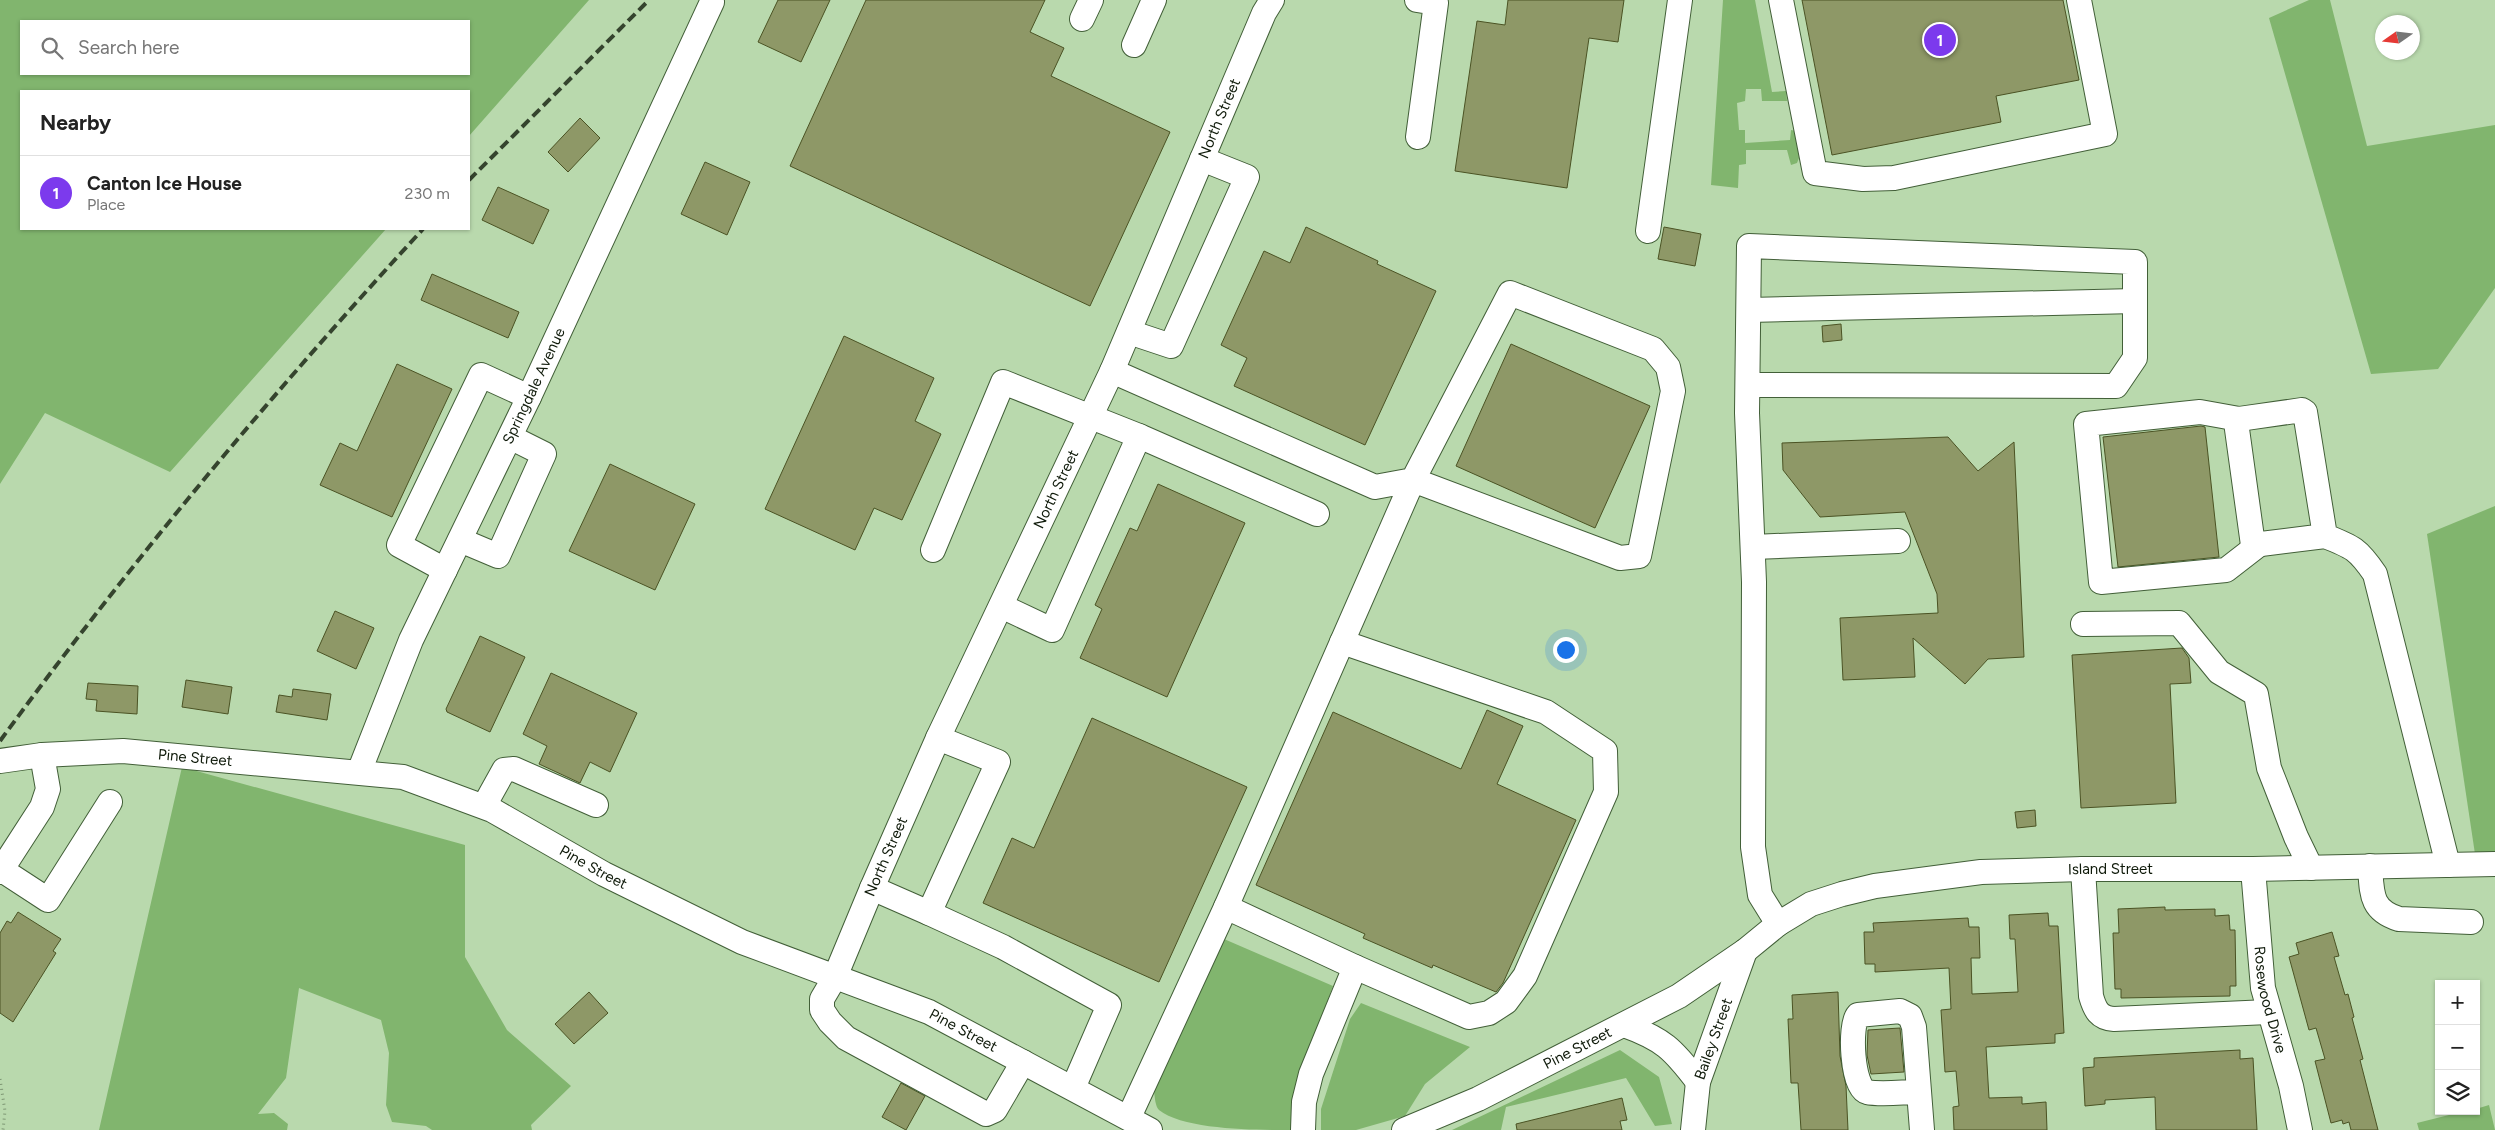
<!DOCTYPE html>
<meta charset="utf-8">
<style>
body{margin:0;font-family:Figtree,sans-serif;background:#f2f2f2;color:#222}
.controls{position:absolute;right:15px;bottom:15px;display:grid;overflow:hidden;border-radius:0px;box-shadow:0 1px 4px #0004}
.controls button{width:45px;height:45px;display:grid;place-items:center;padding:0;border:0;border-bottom:1px solid #e0e0e0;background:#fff;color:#222;font:25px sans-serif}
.compass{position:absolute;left:2375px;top:15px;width:45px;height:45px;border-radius:50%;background:#fff;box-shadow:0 1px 4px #0004;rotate:256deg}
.you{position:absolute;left:1565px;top:649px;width:18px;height:18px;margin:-12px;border:4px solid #fff;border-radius:50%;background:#1a73e8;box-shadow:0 0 0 8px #1a73e833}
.badge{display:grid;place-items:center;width:32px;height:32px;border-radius:50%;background:#7c3aed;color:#fff;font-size:16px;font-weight:700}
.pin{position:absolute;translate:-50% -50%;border:2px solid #fff;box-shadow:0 1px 5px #0006}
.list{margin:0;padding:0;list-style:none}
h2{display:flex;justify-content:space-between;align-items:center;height:65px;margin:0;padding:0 20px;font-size:21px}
h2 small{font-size:16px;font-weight:400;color:#767676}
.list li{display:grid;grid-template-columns:32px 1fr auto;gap:15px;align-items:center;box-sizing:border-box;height:75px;padding:0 20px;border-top:1px solid #e0e0e0}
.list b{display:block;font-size:19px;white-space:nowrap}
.list p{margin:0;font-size:16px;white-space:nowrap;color:#767676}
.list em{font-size:16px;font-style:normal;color:#767676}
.icon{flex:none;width:28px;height:28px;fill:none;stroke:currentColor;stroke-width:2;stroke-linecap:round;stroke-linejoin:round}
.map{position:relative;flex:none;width:2495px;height:1130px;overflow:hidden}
.search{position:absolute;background:#fff;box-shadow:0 1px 4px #0004;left:20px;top:20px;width:450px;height:55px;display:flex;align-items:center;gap:12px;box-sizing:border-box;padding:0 18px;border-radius:0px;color:#767676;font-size:19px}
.panel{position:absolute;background:#fff;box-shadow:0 1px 4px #0004;left:20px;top:90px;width:450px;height:140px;border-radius:0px}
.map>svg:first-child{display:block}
.green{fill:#81b56e;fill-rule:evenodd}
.building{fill:#8e9867;stroke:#4b5324}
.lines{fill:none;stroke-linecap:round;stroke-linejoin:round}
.minor-casing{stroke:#425f38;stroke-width:26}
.path{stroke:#7e9774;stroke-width:3;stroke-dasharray:1 4;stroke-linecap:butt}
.minor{stroke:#fff;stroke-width:24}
.rail{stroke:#35442e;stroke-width:4;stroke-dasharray:10 5;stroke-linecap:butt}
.labels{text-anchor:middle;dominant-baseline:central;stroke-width:5;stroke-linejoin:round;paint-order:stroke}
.street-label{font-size:15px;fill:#0f1a0a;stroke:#c5e6ba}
</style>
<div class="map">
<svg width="2495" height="1130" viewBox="0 0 2495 1130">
<rect width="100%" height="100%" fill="#b9d9ad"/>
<g class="green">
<path d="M0,0h589l-120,136v-45h-448v138h365l-216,243 -125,-59 -45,71zM21,21h448v53h-448z"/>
<path d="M1723,0h32l17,92 14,-1 1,10h-25l-1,-12h-15l-1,12 -8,2 2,27h6v13l45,-3 1,-10 5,1 3,27 -2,5 -6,2 -4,-15h-41v14l-7,1 -1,23 -27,-3z"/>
<path d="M2309,0h21l37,146 128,-21v163l-57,81 -67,5 -102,-356z"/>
<path d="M2495,506v366l-17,2 -51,-340z"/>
<path d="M182,767l283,78v112l42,73 64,56 -40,39 1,5h-100l-6,-4 -34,-4 -6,-17 3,-52 -8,-33 -82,-32 -13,90 -28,36 16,-1 14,11 -1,6h-188z"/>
<path d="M1224,939l109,47 -35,94 -7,50c-36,0 -107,0 -132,-20 -4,-4 -4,-13 -5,-18z"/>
<path d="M1361,1003l109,44 -45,37 -20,32 -49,14h-35v-21l29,-90z"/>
<path d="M1620,1050l39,27 13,47 -17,2 -29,-48 -120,29 -5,23h-49z"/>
<path d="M2489,1105l6,25h-76l-2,-7 48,-12h11v-2z"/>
</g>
<g class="building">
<path d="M778,0h52l-29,62 -43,-20z"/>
<path d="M866,0h179l-15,32 34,16 -13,28 119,56 -80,174 -300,-140z"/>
<path d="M1508,0h116l-6,42 -29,-4 -22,150 -112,-17 22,-150 28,4z"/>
<path d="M1802,0h261l16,80 -83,16 5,26 -169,33z"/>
<path d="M580,118l20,20 -32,34 -20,-20z"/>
<path d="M705,162l45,20 -23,53 -46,-21z"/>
<path d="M498,187l51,23 -16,34 -51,-24z"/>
<path d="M1306,227l72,34 -1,3 59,27 -71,154 -131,-59 13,-28 -26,-13 43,-94 26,12z"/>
<path d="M1664,227l37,7 -6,32 -37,-7z"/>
<path d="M432,274l87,38 -11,26 -87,-38z"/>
<path d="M1841,324l1,16 -19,2 -1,-16z"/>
<path d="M844,336l90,42 -19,43 26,13 -39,86 -28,-12 -19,42 -90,-41z"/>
<path d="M1511,344l139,62 -55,122 -139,-62z"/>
<path d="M397,364l55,25 -60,128 -72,-32 20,-42 17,8z"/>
<path d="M2201,426l4,1 14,130 -101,10 -15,-130z"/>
<path d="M1948,437l30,34 36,-29 10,215 -36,2 -23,25 -52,-46 2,39 -72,3 -3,-62 98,-5 -1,-19 -32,-82 -85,5 -37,-47 -1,-27z"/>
<path d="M610,464l85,40 -40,86 -86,-39z"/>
<path d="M1158,484l87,39 -78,174 -87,-39 22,-49 -7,-4 35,-77 7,3z"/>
<path d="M335,611l39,17 -18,41 -39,-18z"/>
<path d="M480,636l45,21 -35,75 -43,-20 -1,-3z"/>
<path d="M2182,648l7,10 2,25 -21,1 6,119 -95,5 -9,-153z"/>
<path d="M551,673l86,40 -27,59 -20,-10 -10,21 -41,-19 8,-18 -24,-12z"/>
<path d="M186,680l46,7 -4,27 -46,-7z"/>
<path d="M88,683l50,3 -1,28 -41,-3 1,-11 -11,-1z"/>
<path d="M293,689l38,5 -4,26 -51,-8 3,-17 13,2z"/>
<path d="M1487,710l36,16 -26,58 79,36 -73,163 -7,9 -63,-27 -1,3 -69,-30 2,-4 -109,-49 77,-173 128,57z"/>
<path d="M1092,718l155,69 -88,195 -176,-79 29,-65 22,10z"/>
<path d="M2035,810l1,16 -19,2 -2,-16z"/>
<path d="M2165,907v3l50,-1v7l14,-1 1,15h5l1,56h-6v10l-109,2v-9h-6l-2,-56h6l-1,-24z"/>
<path d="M18,912l43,27 -8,12 3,2 -43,69 -13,-9v-80l7,-12 4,2z"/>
<path d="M2048,913l1,13h9l6,107 -9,1v9l-69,4 3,51 33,-1v7l24,-2 1,28h-93l-1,-23 6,-1 -3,-35 -11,1 -4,-62 10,-1 -2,-41 -74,4v-8h-10l-1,-32h10l-1,-9 95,-5 1,9h10l1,31h-9l1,36 46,-2 -3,-53h-5l-1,-24z"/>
<path d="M2332,932l7,24 -5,1 11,38 3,-1 6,23 -2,1 11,41 -3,1 18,70h-27l-2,-8 -6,2 -1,-4 -11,3 -16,-62 10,-2 -9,-31 -7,2 -20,-73 10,-3 -3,-11z"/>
<path d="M589,992l19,21 -34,31 -19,-20z"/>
<path d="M1838,992l2,64 6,30 2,44h-47l-3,-47h-7l-3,-64h5l-1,-24z"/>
<path d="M1900,1028l4,44 -33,2 -4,-19 1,-25z"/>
<path d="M2240,1050v9l13,-1 4,72h-101l-1,-33 -50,3v4l-20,2 -2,-38 11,-1v-9z"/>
<path d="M901,1083l24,13 -19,34 -24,-13z"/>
<path d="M1622,1098l5,22 -7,1 2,9h-105l-1,-6z"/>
</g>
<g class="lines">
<g class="minor-casing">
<g id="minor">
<path d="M1417,0l19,3 -18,134"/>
<path d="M1781,0l34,173 48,6 31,-1 211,-44 -26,-134"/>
<path d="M1082,19l9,-19"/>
<path d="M1134,45l20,-45"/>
<path d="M1648,231l32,-231"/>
<path d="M1749,310l386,-9"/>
<path d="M1129,332l42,14 76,-169 -45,-18"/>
<path d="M1112,371l263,116 38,-7 97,-187 143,56 15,18 5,24 -34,165 -19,2 -207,-78 -187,427 -97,210"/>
<path d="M1748,385l368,1 19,-28v-96l-386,-16 -2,167 7,169 -1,265 7,48 18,29"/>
<path d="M2239,419l-39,-7 -114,12 15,158 125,-12 31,-24"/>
<path d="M1139,436l178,78"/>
<path d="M2325,536l-72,9 -17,-123 3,-3 63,-9 3,2 20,124c28,11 33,13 50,38l73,291"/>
<path d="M460,540l38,16 46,-102 -34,-17"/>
<path d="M1753,547l145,-6"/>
<path d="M933,550l70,-168 136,54 -87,194 -51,-24"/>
<path d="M445,570l-46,-25 82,-170 48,22"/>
<path d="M2083,624l96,-1 40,49 37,22 13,74 27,69 15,31"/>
<path id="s1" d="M0,761l42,-6 81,-4 280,26 89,33 112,64 138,68 187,70 221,118"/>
<path id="s2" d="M359,772l52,-132 118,-243 183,-395"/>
<path d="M484,806l20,-36 10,-1 82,36"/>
<path d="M2370,866c2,27 0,44 29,53l72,3"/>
<path d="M2083,869l8,127c4,14 8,22 23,23l154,-7"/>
<path id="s3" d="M2253,869l10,119 28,98 9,44"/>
<path d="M2,870l46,30 62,-98"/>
<path d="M0,872l42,-65 6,-18 -6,-34"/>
<path d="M872,888l57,25 69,-151 -60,-24"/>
<path d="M1226,907l129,60 114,50 20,-4 17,-11 19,-26 81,-184 -1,-41 -59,-39 -204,-70"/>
<path d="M929,913l74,34 106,58 -36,83"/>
<path d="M1624,1025c39,14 49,24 74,57"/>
<path id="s4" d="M1023,1062l-28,48 -9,4 -140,-76 -16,-16 -8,-12v-11l13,-22 37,-89 66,-150 174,-367 152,-358 8,-13"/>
<path d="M1918,1092c-14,0 -38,3 -51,0 -15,-4 -18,-67 -9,-77l42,-4 10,5 4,11 8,103"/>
<path d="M1303,1130l1,-28 7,-28 44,-107"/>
<path id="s5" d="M1404,1130l74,-31 201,-103 66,-45 33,-27 33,-20 31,-10 33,-8 106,-14 102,-3h170l242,-5"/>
<path id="s6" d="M1693,1130l5,-48 47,-131"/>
</g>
</g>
<path class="path" d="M0,1079l5,32 -2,19"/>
<use href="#minor" class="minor"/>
<g class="rail">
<path d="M469,180l180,-180"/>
<path d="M0,741c131,-179 273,-349 423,-512"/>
</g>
</g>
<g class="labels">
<g class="street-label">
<text stroke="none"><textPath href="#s4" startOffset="1239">North Street</textPath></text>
<text stroke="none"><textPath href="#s2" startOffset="424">Springdale Avenue</textPath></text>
<text stroke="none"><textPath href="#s4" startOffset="834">North Street</textPath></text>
<text stroke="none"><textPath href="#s1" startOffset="196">Pine Street</textPath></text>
<text stroke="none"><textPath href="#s4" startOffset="429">North Street</textPath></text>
<text stroke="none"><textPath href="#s1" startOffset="616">Pine Street</textPath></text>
<text stroke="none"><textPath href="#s5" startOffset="770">Island Street</textPath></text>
<text stroke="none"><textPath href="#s3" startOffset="132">Rosewood Drive</textPath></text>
<text stroke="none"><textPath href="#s1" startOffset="1021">Pine Street</textPath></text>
<text stroke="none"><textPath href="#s6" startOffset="94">Bailey Street</textPath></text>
<text stroke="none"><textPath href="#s5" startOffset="192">Pine Street</textPath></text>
</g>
</g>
</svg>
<div class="controls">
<button>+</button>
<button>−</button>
<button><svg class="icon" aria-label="layers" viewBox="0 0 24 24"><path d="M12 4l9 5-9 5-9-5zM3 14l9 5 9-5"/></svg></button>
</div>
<svg class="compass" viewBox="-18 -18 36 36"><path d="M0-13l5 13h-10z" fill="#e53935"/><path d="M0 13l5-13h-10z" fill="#767676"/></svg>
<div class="you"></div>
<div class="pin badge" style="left:1940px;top:40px">1</div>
<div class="search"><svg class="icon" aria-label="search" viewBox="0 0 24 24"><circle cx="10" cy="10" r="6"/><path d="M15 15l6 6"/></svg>Search here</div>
<section class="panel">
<h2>Nearby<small></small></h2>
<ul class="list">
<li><span class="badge">1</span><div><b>Canton Ice House</b><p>Place</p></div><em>230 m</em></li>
</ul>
</section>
</div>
